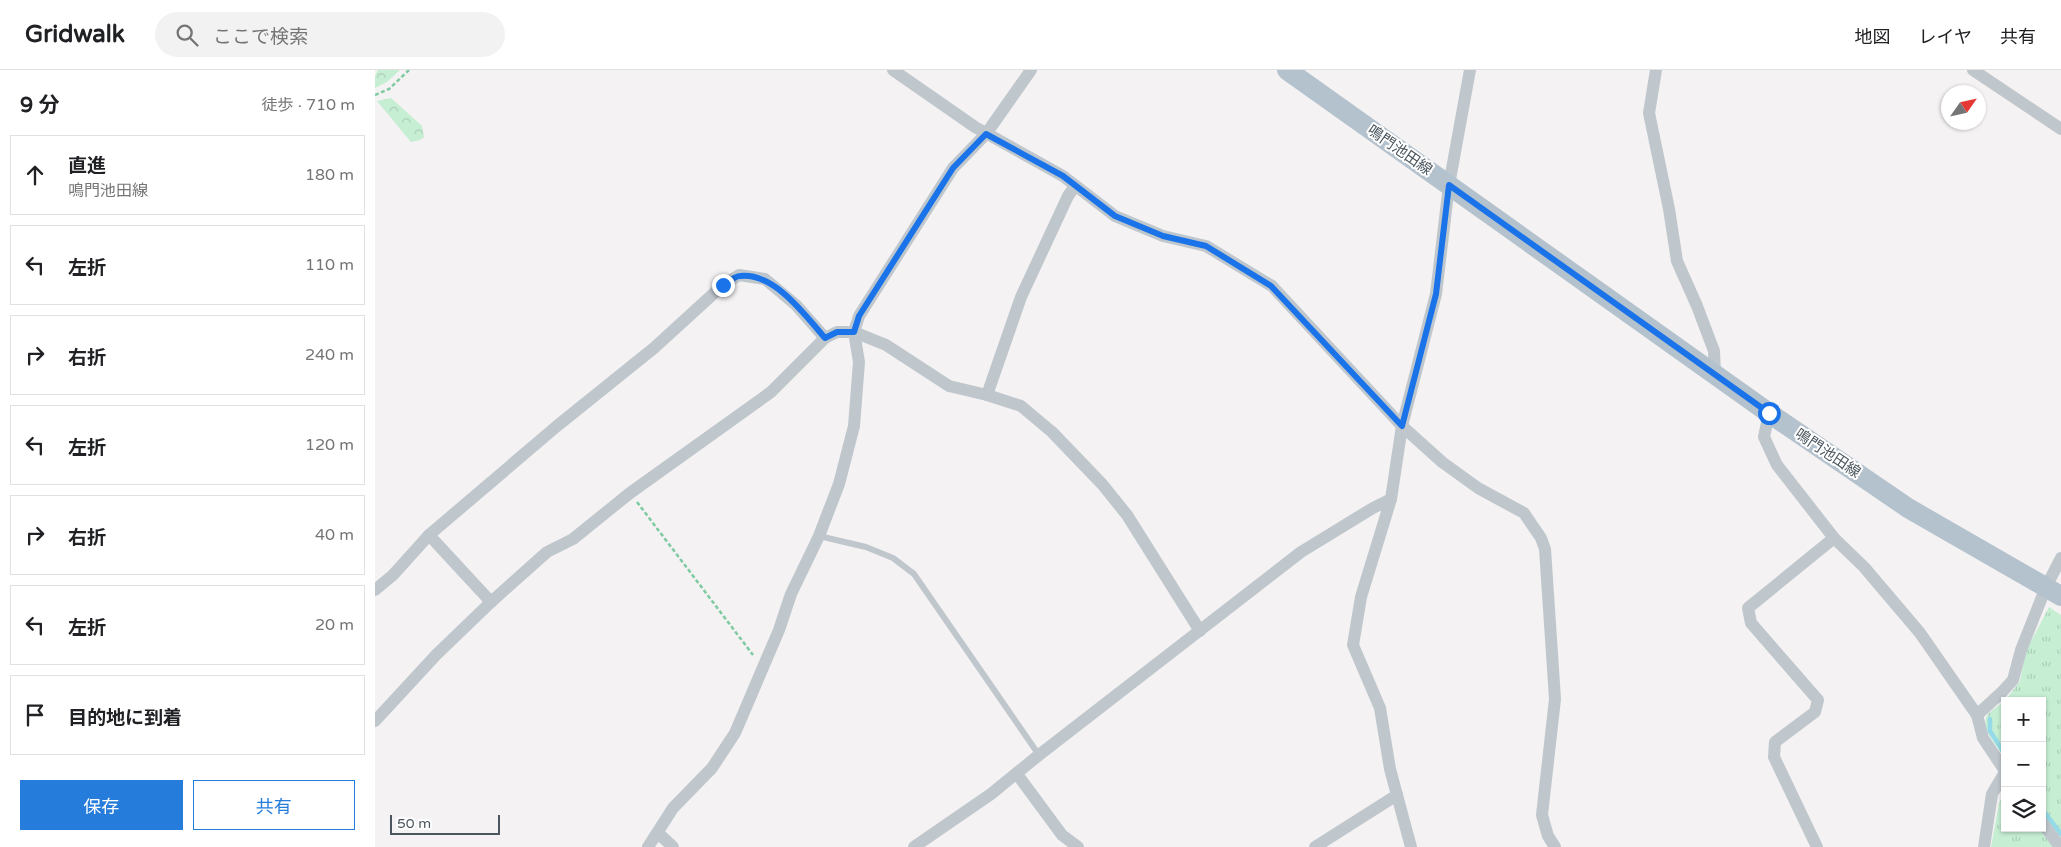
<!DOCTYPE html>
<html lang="ja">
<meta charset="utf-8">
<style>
body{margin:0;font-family:"Varela Round","Noto Sans JP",sans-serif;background:#f2f2f2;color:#202124}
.controls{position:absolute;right:15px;bottom:15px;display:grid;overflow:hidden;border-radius:0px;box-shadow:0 1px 4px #0004}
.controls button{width:45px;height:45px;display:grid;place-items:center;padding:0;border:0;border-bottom:1px solid #e0e0e0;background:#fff;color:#202124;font:25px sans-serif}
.compass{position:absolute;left:1566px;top:15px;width:45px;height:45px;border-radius:50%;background:#fff;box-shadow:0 1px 4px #0004;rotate:56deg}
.scale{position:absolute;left:15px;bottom:12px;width:110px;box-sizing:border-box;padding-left:5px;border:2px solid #4b565e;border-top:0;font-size:14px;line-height:18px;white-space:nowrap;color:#4b565e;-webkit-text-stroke:4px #fff;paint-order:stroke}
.stop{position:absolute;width:15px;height:15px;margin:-11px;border:4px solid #1a73e8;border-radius:50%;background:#fff}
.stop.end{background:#1a73e8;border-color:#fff;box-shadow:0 1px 5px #0008}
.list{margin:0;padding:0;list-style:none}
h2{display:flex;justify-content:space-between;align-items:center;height:65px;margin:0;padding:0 20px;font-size:21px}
h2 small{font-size:16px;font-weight:400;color:#757577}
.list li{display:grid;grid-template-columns:32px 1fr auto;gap:15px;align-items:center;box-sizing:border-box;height:80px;margin:0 10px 10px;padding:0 10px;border:1px solid #e0e0e0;border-radius:0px}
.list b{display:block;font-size:19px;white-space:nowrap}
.list p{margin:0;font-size:16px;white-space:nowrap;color:#757577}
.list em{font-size:16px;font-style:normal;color:#757577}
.actions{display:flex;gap:10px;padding:15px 20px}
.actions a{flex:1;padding:11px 0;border:1px solid #267cda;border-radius:0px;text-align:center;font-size:18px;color:#267cda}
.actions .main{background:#267cda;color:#fff}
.icon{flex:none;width:28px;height:28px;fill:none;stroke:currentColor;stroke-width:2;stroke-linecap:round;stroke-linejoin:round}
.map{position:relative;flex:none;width:1686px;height:777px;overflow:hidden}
header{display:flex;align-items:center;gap:30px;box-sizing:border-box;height:70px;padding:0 25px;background:#fff;border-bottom:1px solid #e0e0e0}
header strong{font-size:24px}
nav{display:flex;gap:28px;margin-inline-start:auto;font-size:18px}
.search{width:350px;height:45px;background:#f2f2f2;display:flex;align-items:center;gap:12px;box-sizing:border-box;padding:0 18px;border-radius:28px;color:#757577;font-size:19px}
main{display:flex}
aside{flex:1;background:#fff}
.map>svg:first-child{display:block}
.forest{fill:url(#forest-crowns)}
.park{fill:url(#park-tufts)}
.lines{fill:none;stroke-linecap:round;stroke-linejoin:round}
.stream{stroke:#95dae8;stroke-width:4.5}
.path{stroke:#7ecaa1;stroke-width:2.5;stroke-dasharray:4 2.5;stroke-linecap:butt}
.lane{stroke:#bfc7cd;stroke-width:6}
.street{stroke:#bfc7cd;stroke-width:12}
.primary{stroke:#b4c2ce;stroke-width:20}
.route{stroke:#1a73e8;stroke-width:6}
.labels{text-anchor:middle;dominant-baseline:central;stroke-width:4;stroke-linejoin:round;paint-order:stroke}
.street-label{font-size:15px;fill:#4b565e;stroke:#fff}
</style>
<header>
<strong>Gridwalk</strong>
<div class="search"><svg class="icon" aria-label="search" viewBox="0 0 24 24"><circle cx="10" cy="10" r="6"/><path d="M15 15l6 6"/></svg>ここで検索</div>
<nav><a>地図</a><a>レイヤ</a><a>共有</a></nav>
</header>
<main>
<aside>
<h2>9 分<small>徒歩 · 710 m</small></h2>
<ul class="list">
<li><svg class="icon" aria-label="ahead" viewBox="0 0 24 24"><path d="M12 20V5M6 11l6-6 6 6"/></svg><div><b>直進</b><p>鳴門池田線</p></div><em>180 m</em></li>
<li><svg class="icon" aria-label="left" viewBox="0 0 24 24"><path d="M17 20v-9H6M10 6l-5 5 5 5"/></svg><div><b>左折</b></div><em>110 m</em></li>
<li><svg class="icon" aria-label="right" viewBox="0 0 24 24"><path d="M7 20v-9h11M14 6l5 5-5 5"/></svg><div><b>右折</b></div><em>240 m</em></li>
<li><svg class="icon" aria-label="left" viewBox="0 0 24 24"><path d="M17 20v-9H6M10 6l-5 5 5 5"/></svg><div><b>左折</b></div><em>120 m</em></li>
<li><svg class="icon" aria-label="right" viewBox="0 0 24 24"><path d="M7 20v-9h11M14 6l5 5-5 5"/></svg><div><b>右折</b></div><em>40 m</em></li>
<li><svg class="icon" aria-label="left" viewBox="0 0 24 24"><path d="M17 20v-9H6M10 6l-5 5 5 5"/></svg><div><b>左折</b></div><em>20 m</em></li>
<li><svg class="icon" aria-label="arrive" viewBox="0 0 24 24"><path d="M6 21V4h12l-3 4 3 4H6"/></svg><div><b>目的地に到着</b></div></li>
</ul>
<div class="actions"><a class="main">保存</a><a>共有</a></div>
</aside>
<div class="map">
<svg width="1686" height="777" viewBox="0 0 1686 777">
<defs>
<pattern id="forest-crowns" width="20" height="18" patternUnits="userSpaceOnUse" patternTransform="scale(1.25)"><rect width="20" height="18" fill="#c5eed3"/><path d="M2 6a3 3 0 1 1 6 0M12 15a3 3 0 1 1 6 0" fill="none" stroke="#abceb8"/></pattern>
<pattern id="park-tufts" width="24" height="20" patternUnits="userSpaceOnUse" patternTransform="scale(1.25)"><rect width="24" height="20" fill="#c5eed3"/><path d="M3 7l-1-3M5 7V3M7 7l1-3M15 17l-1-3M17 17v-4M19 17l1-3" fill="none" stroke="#abceb8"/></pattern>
</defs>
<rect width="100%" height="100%" fill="#f4f2f2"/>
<g class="forest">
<path d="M3,0h22l-13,12 -12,6v-12z"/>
<path d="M16,28l31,28 2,11 -4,3 -9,2 -34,-41z"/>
</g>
<g class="park">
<path d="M1674,537l12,8v232h-70l8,-44 6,-12v37h37v-127h-37l15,-20 6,-30z"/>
<path d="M1630,631v57c-7,-11 -28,-32 -16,-45 4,-4 11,-8 16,-12z"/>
</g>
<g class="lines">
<g class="stream">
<path d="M1615,649v12l15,23"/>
<path d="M1667,739l19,25"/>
</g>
<g class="path">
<path d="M0,25l14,-6 20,-19"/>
<path d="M262,432l116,153"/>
</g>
<path class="lane" d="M444,466l47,11 27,11 21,16 125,181"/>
<g class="street">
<path d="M518,0l82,57 88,49 52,40 48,20 43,10 66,40 130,140 40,36 36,26 46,25 17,25 4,11 10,150 -13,116 6,21 7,11"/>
<path d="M1281,0l-7,43 20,96 8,52 20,45 17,45 1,23"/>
<path d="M1598,0l88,59"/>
<path d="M612,325l34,-98 47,-101 7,-10"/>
<path d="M1394,343l-5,24 13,28 57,73 30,29 56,66 57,82 6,23 22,33"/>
<path d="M54,465l62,67"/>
<path d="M0,520l18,-15 36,-40 128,-109 97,-78 69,-63 16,-10 26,4 31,26 29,33"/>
<path d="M1602,645l24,-22 12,-13 8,-30 25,-63 15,-29"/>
<path d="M0,651l61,-66 55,-53 56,-50 26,-13 57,-46 141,-101 54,-54 12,-6h17l32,13 63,41 38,9 34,11 31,26 50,52 25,31 73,116"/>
<path d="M642,704l45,61 16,12"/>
<path d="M1667,752l18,25"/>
<path d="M283,763l15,14"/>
<path d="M273,777l25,-39 39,-40 23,-35 44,-103 12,-36 28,-58 20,-52 15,-58 5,-64 -5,-30 5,-16 94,-148 33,-34 45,-64"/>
<path d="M539,777l77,-53 48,-39 262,-203 72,-44 18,-9"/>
<path d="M940,777l82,-52"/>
<path d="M1036,777l-21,-78 -10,-61 -27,-63 8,-48 30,-98 11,-73 34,-132 13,-109 21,-115"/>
<path d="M1442,777l-43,-90 1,-15 40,-30 3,-12 -67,-77 -3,-15 86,-70"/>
<path d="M1609,777l8,-53 13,-22"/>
</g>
<path class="primary" d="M912,0l482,343 139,95 153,88"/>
</g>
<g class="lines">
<path class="route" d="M348,215c5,-3 12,-9 17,-9 34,-4 65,39 85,62l12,-6h17l5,-16 94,-148 33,-34 77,42 52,40 48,20 43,10 65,40 131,140 34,-132 13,-109 320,228"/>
</g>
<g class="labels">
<g class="street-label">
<text transform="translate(1025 80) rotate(35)">鳴門池田線</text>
<text transform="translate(1453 383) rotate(34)">鳴門池田線</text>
</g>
</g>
</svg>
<div class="controls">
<button>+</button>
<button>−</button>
<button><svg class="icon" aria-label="layers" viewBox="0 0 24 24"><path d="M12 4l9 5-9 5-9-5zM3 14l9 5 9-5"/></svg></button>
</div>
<svg class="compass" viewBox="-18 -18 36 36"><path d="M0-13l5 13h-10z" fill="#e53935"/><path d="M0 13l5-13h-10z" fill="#757577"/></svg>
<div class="scale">50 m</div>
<div class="stop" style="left:1394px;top:343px"></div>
<div class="stop end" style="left:348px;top:215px"></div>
</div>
</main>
